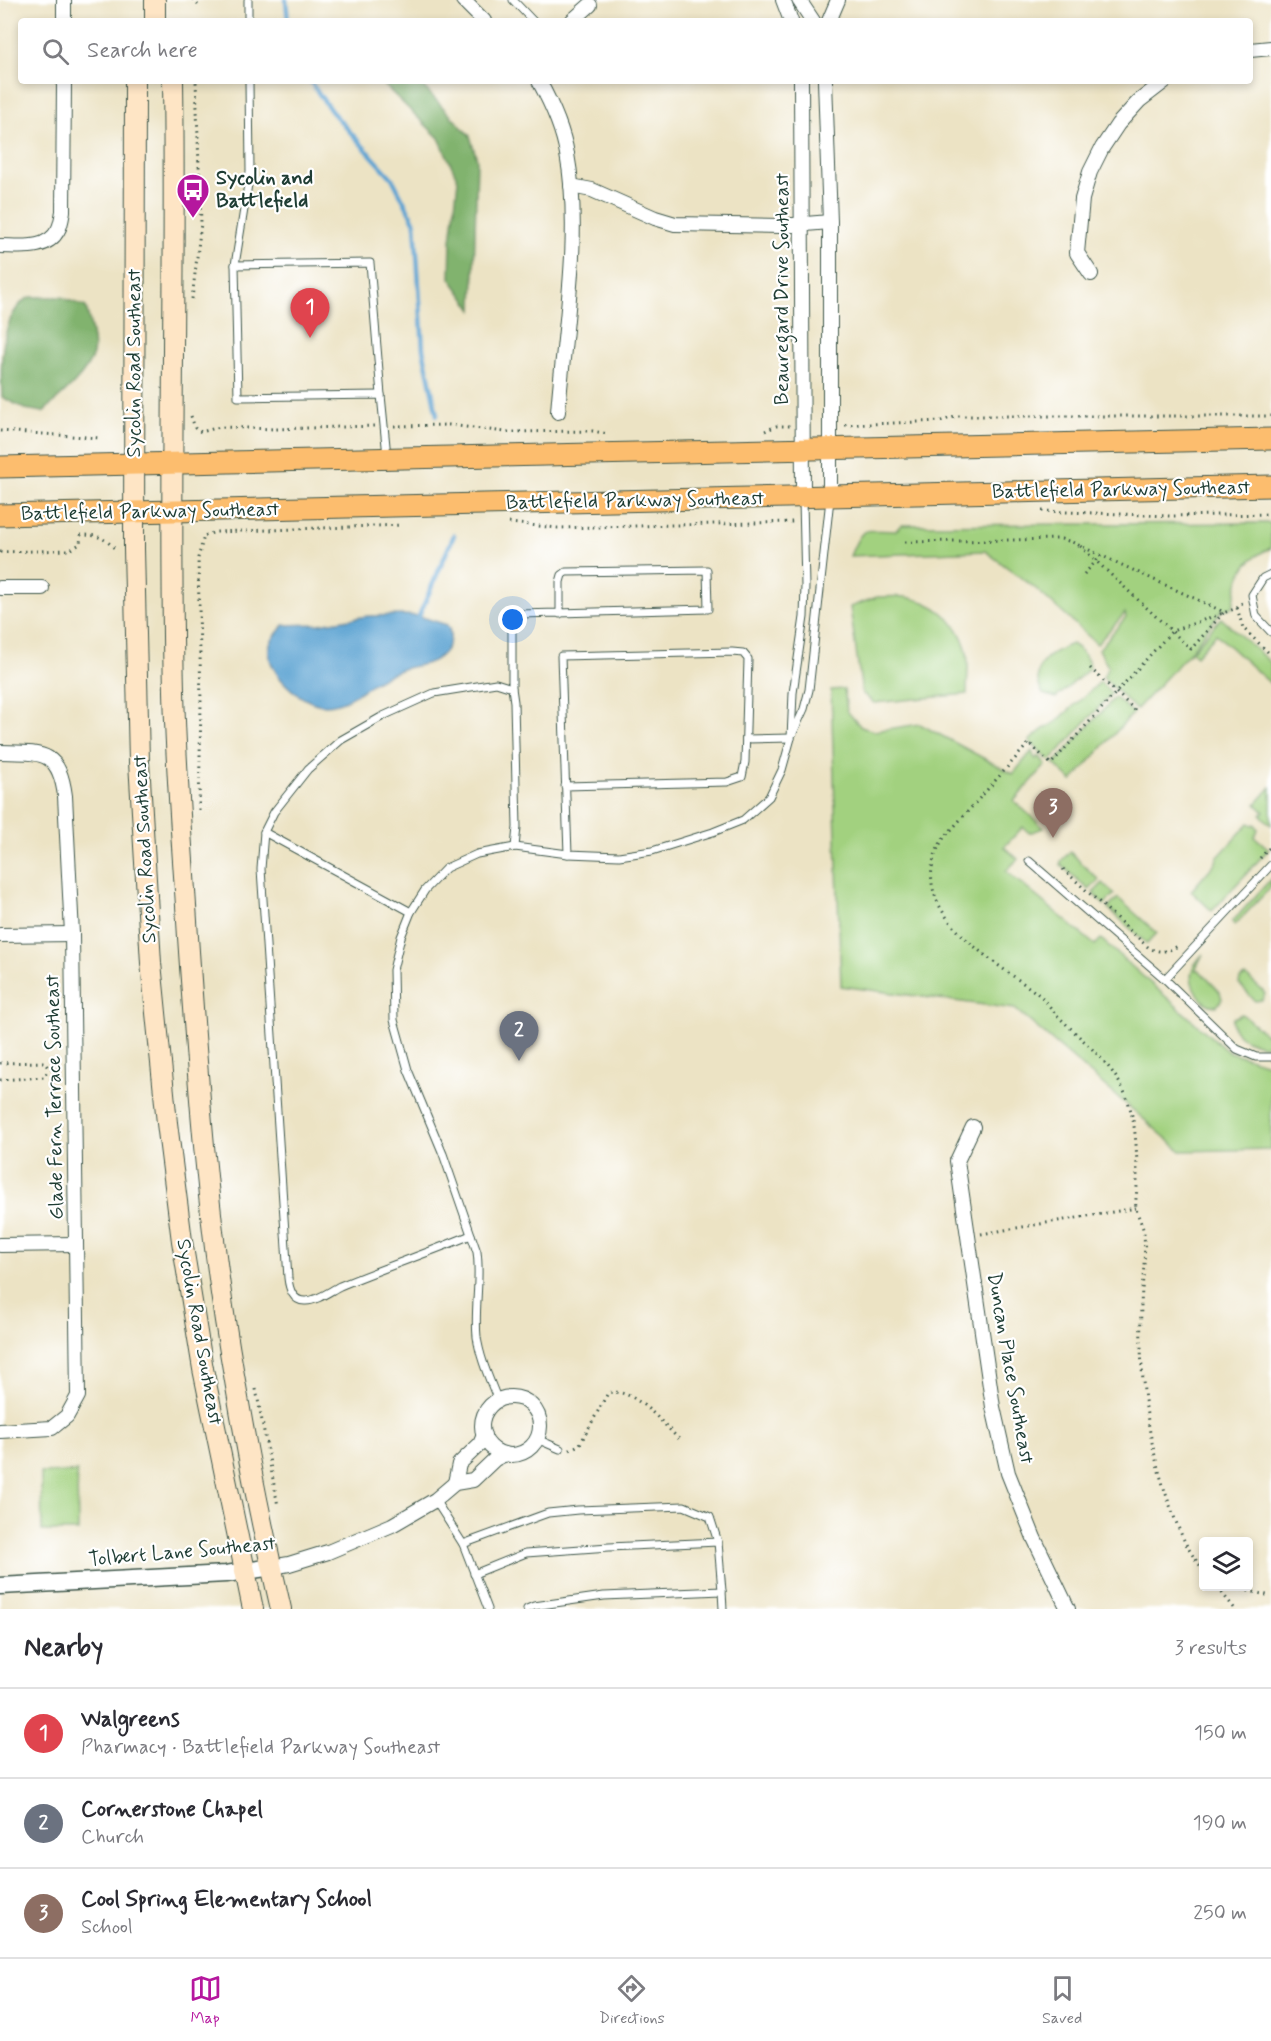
<!DOCTYPE html>
<meta charset="utf-8">
<style>
body{margin:0;font-family:Mynerve,sans-serif;background:#f7f7f7;color:#2b2b33}
.controls{position:absolute;right:18px;bottom:18px;display:grid;overflow:hidden;border-radius:6px;box-shadow:0 3px 9px #0003}
.controls button{width:54px;height:54px;display:grid;place-items:center;padding:0;border:0;border-bottom:2px solid #e1e1e2;background:#fff;color:#2b2b33;font:30px sans-serif}
.you{position:absolute;left:513px;top:620px;width:21px;height:21px;margin:-15px;border:4px solid #fff;border-radius:50%;background:#1a73e8;box-shadow:0 0 0 9px #1a73e833}
.badge{display:grid;place-items:center;width:39px;height:39px;border-radius:50%;background:#b5179e;color:#fff;font-size:20px;font-weight:700}
.pin{position:absolute;translate:-50% -50px;filter:drop-shadow(0 2px 3px #0008)}
.pin::after{content:'';position:absolute;top:32px;width:21px;height:18px;background:inherit;clip-path:polygon(0 0,100% 0,50% 100%)}
.list{margin:0;padding:0;list-style:none}
h2{display:flex;justify-content:space-between;align-items:center;height:78px;margin:0;padding:0 24px;font-size:26px}
h2 small{font-size:20px;font-weight:400;color:#7c7c81}
.list li{display:grid;grid-template-columns:39px 1fr auto;gap:18px;align-items:center;box-sizing:border-box;height:90px;padding:0 24px;border-top:2px solid #e1e1e2}
.list b{display:block;font-size:22px;white-space:nowrap}
.list p{margin:0;font-size:20px;white-space:nowrap;color:#7c7c81}
.list em{font-size:20px;font-style:normal;color:#7c7c81}
.icon{flex:none;width:33px;height:33px;fill:none;stroke:currentColor;stroke-width:2;stroke-linecap:round;stroke-linejoin:round}
.map{position:relative;flex:none;width:1271px;height:1609px;overflow:hidden}
.search{position:absolute;background:#fff;box-shadow:0 3px 9px #0003;left:18px;right:18px;top:18px;height:66px;display:flex;align-items:center;gap:15px;box-sizing:border-box;padding:0 21px;border-radius:6px;color:#7c7c81;font-size:22px}
.sheet{height:348px;background:#fff}
nav{display:flex;justify-content:space-around;align-items:center;box-sizing:border-box;height:84px;border-top:2px solid #e1e1e2;background:#fff;font-size:16px;color:#7c7c81}
nav a{display:grid;justify-items:center;gap:3px}
nav .on{color:#b5179e}
.map>svg:first-child{display:block}
.green{fill:#a2d17f;stroke:#60875a;stroke-width:1.5}
.forest{fill:#81b36e;stroke:#507851;stroke-width:1.5}
.water{fill:#5ca3d2;stroke:#3e7083;stroke-width:1.5}
.lines{fill:none;stroke-linecap:round;stroke-linejoin:round}
.stream{stroke:#5ca3d2;stroke-width:4.5}
.service-casing{stroke:#3e564a;stroke-width:9}
.minor-casing{stroke:#3e564a;stroke-width:16}
.tertiary-casing{stroke:#3e564a;stroke-width:19}
.secondary-casing{stroke:#3e564a;stroke-width:22}
.primary-casing{stroke:#3e564a;stroke-width:23}
.path{stroke:#3e564a;stroke-width:3;stroke-dasharray:1.5 4.5;stroke-linecap:butt}
.service{stroke:#fff;stroke-width:7}
.minor{stroke:#fff;stroke-width:14}
.tertiary{stroke:#fff;stroke-width:16}
.secondary{stroke:#fee5c5;stroke-width:20}
.primary{stroke:#fcbd6e;stroke-width:21}
.labels{text-anchor:middle;dominant-baseline:central;stroke-width:4.5;stroke-linejoin:round;paint-order:stroke}
.poi-label{font-size:20px;font-weight:bold;fill:#1f3d34;stroke:#fff;text-anchor:start}
.street-label{font-size:20px;fill:#1f3d34;stroke:#fff}
</style>
<div class="map">
<svg width="1271" height="1609" viewBox="0 0 1271 1609">
<rect width="100%" height="100%" fill="#fff"/>
<filter id="ink" filterUnits="userSpaceOnUse"><feTurbulence type="fractalNoise" baseFrequency=".0167" numOctaves="2"/><feDisplacementMap in="SourceGraphic" scale="12" xChannelSelector="R" yChannelSelector="G"/><feConvolveMatrix kernelMatrix="1 2 1 2 8 2 1 2 1" color-interpolation-filters="sRGB"/></filter>
<filter id="wash" filterUnits="userSpaceOnUse"><feTurbulence type="fractalNoise" baseFrequency=".008" numOctaves="4" result="noise"/><feDisplacementMap in="SourceGraphic" scale="24" xChannelSelector="R" yChannelSelector="G"/><feGaussianBlur stdDeviation="1.35" result="paint"/><feColorMatrix in="noise" values="0 0 0 0 0 0 0 0 0 0 0 0 0 0 0 0 0 1.4 0 .05"/><feComposite in="paint" operator="in"/></filter>
<g filter="url(#wash)">
<rect width="100%" height="100%" fill="#ece3c4"/>
<g class="green">
<path d="M1271,523v25c-30,12 -33,30 -38,59l-11,3 -33,43 -53,57 -33,-33 5,-10 -9,-18 27,-32 -1,-4 -28,31 -62,-56 -50,-37 -135,5c13,-32 13,-25 45,-25l7,-6z"/>
<path d="M877,597c9,0 19,-1 28,0 29,4 53,23 61,51 4,14 1,31 1,46l-93,9 -12,-10 -12,-86z"/>
<path d="M1221,618l50,45v21l-55,-50 -20,22 -5,-4z"/>
<path d="M1072,644c10,6 16,13 18,24l-34,30 -13,-4c-15,-27 5,-41 29,-50z"/>
<path d="M1100,682l12,11 -62,68 -21,-20 13,-11 14,-8z"/>
<path d="M844,689l3,22 14,16 13,4 46,-7 93,50 19,-23 2,6 2,2 3,-3 7,9 -32,36 30,27 -15,5 -6,-6 -19,20 14,12 -12,12 89,74 6,-6 126,112 44,14v84l-90,2 -166,-142 -174,-23 -10,-296z"/>
<path d="M1115,697l18,16 -61,68 -18,-17z"/>
<path d="M1271,787v38l-10,-10 3,-3 -8,-8z"/>
<path d="M1249,823l4,2 2,-1 3,5 -3,8 14,12 -57,62 -21,-20 25,-29 1,-4z"/>
<path d="M1070,852l29,28 -10,10 -28,-25v-4z"/>
<path d="M1271,879v8l-36,38 -3,-3z"/>
<path d="M1103,883l11,11 -10,11 -11,-12z"/>
<path d="M1118,898l39,35 -10,11 -39,-36z"/>
<path d="M1203,954l-8,16h4l21,22 2,7 -5,7c-15,1 -29,-21 -25,-36 2,-6 7,-11 11,-16z"/>
<path d="M1246,976l17,15 2,3 -3,6 -7,1 -16,-17 1,-5z"/>
<path d="M1242,1014l25,21 4,-3v13c-14,2 -43,-9 -38,-27z"/>
<path d="M77,1472l1,59h-36l-1,-58z"/>
</g>
<g class="forest">
<path d="M380,81h38l52,55 7,23 -4,151 -23,-32 1,-37 7,-61 -19,-42z"/>
<path d="M30,297h31l25,10c3,12 10,36 7,47 -6,21 -34,44 -50,58l-18,-3 -23,-12c-2,-30 -2,-85 28,-100z"/>
</g>
<path class="water" d="M404,615l15,1 28,9c7,11 2,24 -8,32 -10,9 -26,8 -39,13 -11,4 -23,10 -33,17 -13,9 -24,17 -41,18 -23,1 -60,-32 -57,-57 1,-8 9,-16 15,-23l35,-1 49,-8z"/>
<g class="lines">
<g class="stream">
<path d="M286,0l2,21"/>
<path d="M310,81l21,30 61,67 23,45 8,126 14,66"/>
<path d="M419,616l35,-81"/>
</g>
</g>
</g>
<g filter="url(#ink)">
<g class="lines">
<g class="service-casing">
<g id="service">
<path d="M513,0l20,21"/>
<path d="M248,21v-21"/>
<path d="M249,81l1,91 -15,93 3,132 143,-2 6,61"/>
<path d="M235,265l135,-2 11,132"/>
<path d="M1271,574l-8,4 -11,17 4,21 15,16"/>
<path d="M512,688v-69l8,-5 188,-5 -1,-39 -141,2 -4,3 -2,7v32"/>
<path d="M793,733l11,-24 5,-19 21,-191"/>
<path d="M746,739l45,-1"/>
<path d="M565,786l162,-4 15,-5 3,-15 3,-103 -5,-6 -11,-1 -171,4 7,198"/>
<path d="M264,832l147,80"/>
<path d="M1029,861l136,118"/>
<path d="M1271,865l-106,114 72,70 19,8h15"/>
<path d="M471,1235c-43,18 -88,33 -131,51 -10,5 -23,15 -34,15 -13,1 -17,-13 -18,-23l-27,-409 3,-37 10,-20 34,-43 33,-29 42,-24 51,-23 62,-10 16,5 2,14 3,125 -2,20"/>
<path d="M498,1401c-8,-21 -18,-42 -21,-64 -3,-28 4,-57 0,-85l-34,-98 -35,-84 -14,-50 -1,-50 8,-33 10,-25 14,-22 21,-22 31,-14 38,-7 53,7 51,2 33,-5 61,-19 30,-12 26,-23 13,-27 9,-32 2,-45 11,-76 1,-31 -2,-85"/>
<path d="M537,1439l23,10"/>
<path d="M435,1500l28,44 25,65"/>
<path d="M463,1544l85,-31 30,-3 106,-4 26,11 8,25"/>
<path d="M474,1574l52,-21 83,-6 109,-5 4,49 -118,5 -70,10 -7,3"/>
<path d="M722,1591l1,18"/>
</g>
</g>
<g class="minor-casing">
<g id="minor">
<path d="M463,0l21,21"/>
<path d="M783,0l8,21"/>
<path d="M799,0l14,21"/>
<path d="M64,21v-21"/>
<path d="M572,21l18,-16"/>
<path d="M829,21l9,-21"/>
<path d="M1250,50l21,-2"/>
<path d="M539,81c12,22 24,48 28,73 15,79 -3,177 -9,258"/>
<path d="M801,81l2,416"/>
<path d="M825,81l5,141v274"/>
<path d="M571,186l21,4 63,28 20,6 106,2 49,-4"/>
<path d="M0,246c20,0 47,5 58,-16 3,-5 4,-13 5,-19l1,-130"/>
<path d="M1091,274l-14,-21 5,-54 8,-27 12,-24 16,-24 21,-23 26,-20"/>
<path d="M0,588h42"/>
<path d="M0,752c41,1 59,-3 65,44l7,138 6,462 -11,20 -15,12 -52,3"/>
<path d="M0,935l72,-1"/>
<path d="M973,1127l-16,34 36,246 15,66 26,65 34,71"/>
<path d="M0,1245l76,-1"/>
<circle cx="511" cy="1426" r="29"/>
<path d="M455,1483l4,-19 21,-20 4,-9"/>
<path d="M272,1567l17,-3 39,-12 64,-27 43,-25 20,-17 18,-3 22,-21 10,-5"/>
</g>
</g>
<g class="tertiary-casing">
<path id="tertiary" d="M0,1586l226,-12 46,-7"/>
</g>
<g class="secondary-casing">
<g id="secondary">
<path d="M155,21v-21"/>
<path d="M135,81l-1,468 5,213 12,201 16,160 15,118 21,128 50,240"/>
<path d="M173,81c3,203 -4,406 1,610 2,82 9,164 14,246 10,146 20,293 46,438 13,78 29,157 47,234"/>
</g>
</g>
<g class="primary-casing">
<g id="primary">
<path d="M0,467l1271,-28"/>
<path d="M0,515l1271,-29"/>
</g>
</g>
<g class="path">
<path d="M193,0l5,5"/>
<path d="M192,299l9,-76 -5,-142"/>
<path d="M191,416l4,12 6,4 19,-5 55,2 100,-3"/>
<path d="M845,425l96,-4 17,-5h313"/>
<path d="M394,426l55,-1 57,7 87,-1 15,3"/>
<path d="M0,431l100,7"/>
<path d="M765,431l11,-5h14"/>
<path d="M1042,511l129,5 100,-2"/>
<path d="M509,523l49,5 235,-6"/>
<path d="M905,542l156,-3 11,3 152,70 -33,37 -111,-103"/>
<path d="M0,552l70,-2 10,-6 1,-9c16,0 23,2 34,14"/>
<path d="M1084,574l17,-18"/>
<path d="M1237,608l6,20 28,27"/>
<path d="M1090,668l47,44"/>
<path d="M199,810l2,-107 -3,-145 6,-22 11,-4 187,-7"/>
<path d="M1260,858l11,-12"/>
<path d="M1063,869l86,79c11,5 18,4 29,-2"/>
<path d="M0,1063l44,-1 5,7h10"/>
<path d="M0,1080l44,-3 5,-8"/>
<path d="M981,1234l155,-26"/>
<path d="M256,1389l22,117"/>
<path d="M570,1450l10,-6 28,-51c25,-7 54,30 71,46"/>
<path d="M1204,1570c-16,-18 -24,-37 -32,-59 -25,-66 -33,-134 -31,-205 1,-24 5,-48 3,-72 -1,-9 -6,-17 -8,-26 -1,-7 1,-15 1,-23 0,-29 0,-62 -11,-89 -13,-33 -46,-57 -70,-82 -6,-6 -11,-15 -18,-20 -46,-35 -139,-85 -95,-155l86,-96 22,21 121,-133 65,-23 6,-6"/>
<path d="M1218,1587l18,1 35,8"/>
<path d="M1218,1588l17,21"/>
</g>
<use href="#service" class="service"/>
<use href="#minor" class="minor"/>
<use href="#tertiary" class="tertiary"/>
<use href="#secondary" class="secondary"/>
<use href="#primary" class="primary"/>
</g>
</g>
<defs>
<g id="bus-pin" transform="scale(1.725)"><path d="M0 17L-7.5 6A9.5 9.5 0 1 1 7.5 6Z" fill="#b5179e" stroke="#fff"/><path d="M-5-6H5V4H4V6H2V4H-2V6H-4V4H-5ZM-3.5-4V0h7V-4ZM-3.5 1.2v1.5H-2V1.2ZM2 1.2v1.5H3.5V1.2Z" fill="#fff"/></g>
</defs>
<g fill-rule="evenodd">
<use href="#bus-pin" x="193" y="190"/>
</g>
<g class="labels">
<g class="poi-label">
<text x="216" y="178">Sycolin and<tspan x="216" dy="23">Battlefield</tspan></text>
</g>
<g class="street-label">
<text transform="translate(782 289) rotate(-90)">Beauregard Drive Southeast</text>
<text transform="translate(134 363) rotate(-90)">Sycolin Road Southeast</text>
<text transform="translate(1121 490) rotate(-1)">Battlefield Parkway Southeast</text>
<text transform="translate(635 501) rotate(-1)">Battlefield Parkway Southeast</text>
<text transform="translate(150 512) rotate(-1)">Battlefield Parkway Southeast</text>
<text transform="translate(145 849) rotate(-93)">Sycolin Road Southeast</text>
<text transform="translate(55 1097) rotate(-91)">Glade Fern Terrace Southeast</text>
<text transform="translate(199 1332) rotate(80)">Sycolin Road Southeast</text>
<text transform="translate(1010 1368) rotate(80)">Duncan Place Southeast</text>
<text transform="translate(182 1552) rotate(-5)">Tolbert Lane Southeast</text>
</g>
</g>
</svg>
<div class="controls">
<button><svg class="icon" aria-label="layers" viewBox="0 0 24 24"><path d="M12 4l9 5-9 5-9-5zM3 14l9 5 9-5"/></svg></button>
</div>
<div class="you"></div>
<div class="pin badge" style="left:310px;top:338px;background:#e0444e">1</div>
<div class="pin badge" style="left:519px;top:1061px;background:#6b7280">2</div>
<div class="pin badge" style="left:1053px;top:838px;background:#8d6e63">3</div>
<div class="search"><svg class="icon" aria-label="search" viewBox="0 0 24 24"><circle cx="10" cy="10" r="6"/><path d="M15 15l6 6"/></svg>Search here</div>
</div>
<section class="sheet">
<h2>Nearby<small>3 results</small></h2>
<ul class="list">
<li><span class="badge" style="background:#e0444e">1</span><div><b>Walgreens</b><p>Pharmacy · Battlefield Parkway Southeast</p></div><em>150 m</em></li>
<li><span class="badge" style="background:#6b7280">2</span><div><b>Cornerstone Chapel</b><p>Church</p></div><em>190 m</em></li>
<li><span class="badge" style="background:#8d6e63">3</span><div><b>Cool Spring Elementary School</b><p>School</p></div><em>250 m</em></li>
</ul>
</section>
<nav>
<a class="on"><svg class="icon" aria-label="map" viewBox="0 0 24 24"><path d="M3 6l6-2 6 2 6-2v14l-6 2-6-2-6 2zM9 4v14M15 6v14"/></svg>Map</a>
<a><svg class="icon" aria-label="directions" viewBox="0 0 24 24"><path d="M12 3l9 9-9 9-9-9zM9 14v-3h6M13 9l2 2-2 2"/></svg>Directions</a>
<a><svg class="icon" aria-label="saved" viewBox="0 0 24 24"><path d="M7 4h10v16l-5-4-5 4z"/></svg>Saved</a>
</nav>
